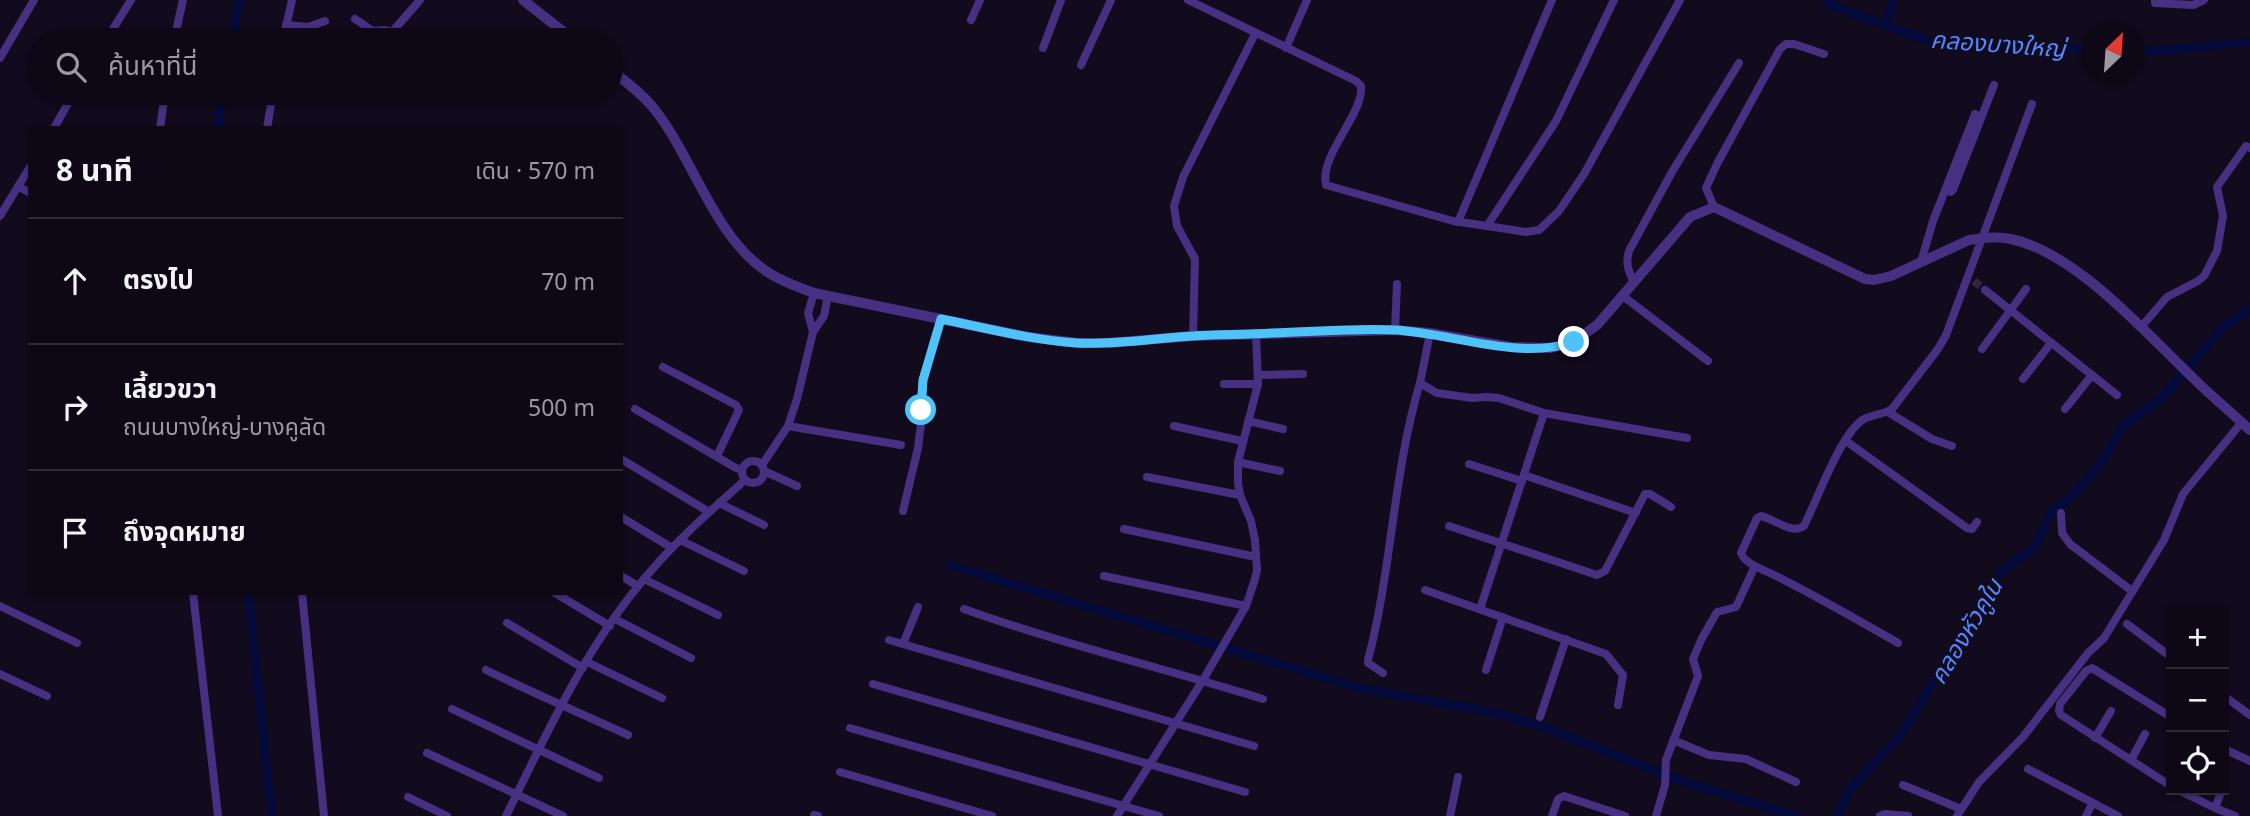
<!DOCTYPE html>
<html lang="th">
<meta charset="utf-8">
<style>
body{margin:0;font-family:"Noto Sans","Noto Sans Thai",sans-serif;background:#1c1623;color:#f1f3f6}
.controls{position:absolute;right:21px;bottom:21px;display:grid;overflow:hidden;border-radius:0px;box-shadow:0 2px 5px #0004}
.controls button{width:63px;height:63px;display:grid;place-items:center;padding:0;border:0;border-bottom:2px solid #2e2935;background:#0e0816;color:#f1f3f6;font:35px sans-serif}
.compass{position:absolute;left:2082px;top:21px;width:63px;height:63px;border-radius:50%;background:#0e0816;box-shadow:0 2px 5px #0004;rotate:25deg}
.stop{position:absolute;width:21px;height:21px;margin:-16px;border:5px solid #4fc3f7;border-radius:50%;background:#fff}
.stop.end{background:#4fc3f7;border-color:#fff;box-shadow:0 2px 7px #0008}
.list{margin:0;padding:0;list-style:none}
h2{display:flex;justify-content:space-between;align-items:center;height:91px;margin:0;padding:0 28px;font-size:30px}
h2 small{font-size:23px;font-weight:400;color:#9b9aa1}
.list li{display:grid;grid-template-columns:46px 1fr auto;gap:21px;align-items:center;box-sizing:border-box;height:126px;padding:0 28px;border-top:2px solid #2e2935}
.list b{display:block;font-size:26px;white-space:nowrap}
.list p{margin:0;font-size:23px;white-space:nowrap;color:#9b9aa1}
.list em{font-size:23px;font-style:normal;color:#9b9aa1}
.icon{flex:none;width:38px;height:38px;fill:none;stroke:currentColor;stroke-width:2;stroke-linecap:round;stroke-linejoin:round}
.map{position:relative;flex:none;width:2250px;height:816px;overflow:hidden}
.search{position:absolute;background:#0e0816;box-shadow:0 2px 5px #0004;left:28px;top:28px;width:595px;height:77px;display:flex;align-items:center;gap:18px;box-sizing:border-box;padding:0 24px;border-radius:38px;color:#9b9aa1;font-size:26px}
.panel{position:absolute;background:#0e0816;box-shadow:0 2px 5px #0004;left:28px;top:126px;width:595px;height:469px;border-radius:0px}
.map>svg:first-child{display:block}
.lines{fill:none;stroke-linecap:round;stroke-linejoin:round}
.canal{stroke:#040b3c;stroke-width:9}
.minor-tunnel{stroke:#30263f;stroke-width:8;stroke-dasharray:8 4;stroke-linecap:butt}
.minor{stroke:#463081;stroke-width:8}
.tertiary{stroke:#463081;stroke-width:10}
.route{stroke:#4fc3f7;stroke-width:9}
.labels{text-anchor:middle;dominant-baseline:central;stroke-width:7;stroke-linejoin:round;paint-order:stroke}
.water-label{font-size:24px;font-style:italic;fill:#5487ff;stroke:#120a1d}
</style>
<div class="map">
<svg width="2250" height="816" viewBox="0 0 2250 816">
<rect width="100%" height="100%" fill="#120a1d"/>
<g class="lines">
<g class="canal">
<path d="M1826,0l5,5 103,38 158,6"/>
<path d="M1885,25l9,-25"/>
<path d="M232,40l7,-40"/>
<path d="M2134,51h24l92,-9"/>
<path d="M218,128l4,-35"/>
<path d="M949,565l410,123 138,25 52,16 132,52 115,35"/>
<path d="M248,593l24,223"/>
<path d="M1837,816l14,-28 51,-54 87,-147 13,-16 32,-23 18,-37 20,-15 30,-34 21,-36 40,-29 60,-70 20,-12 7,-8"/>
</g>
<path class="minor-tunnel" d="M1974,281l11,9"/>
<g class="minor">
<path d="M1188,0l168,81 5,5c3,28 -42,69 -35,99l127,36 34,5 69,-105 58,-121"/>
<path d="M2155,0v3l38,2 11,-5"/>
<path d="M355,19l18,12 12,-1 7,2"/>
<path d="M971,20l9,-20"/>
<path d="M286,25l22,2 17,-6"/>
<path d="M106,40l25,-40"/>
<path d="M174,40l9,-40"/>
<path d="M283,40l9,-40"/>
<path d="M385,40l35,-40"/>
<path d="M1043,48l18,-48"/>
<path d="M1286,48l21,-48"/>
<path d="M0,58l34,-58"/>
<path d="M1081,65l30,-65"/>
<path d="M54,128l20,-35"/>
<path d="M160,128l5,-35"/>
<path d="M267,128l6,-35"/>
<path d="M18,186l12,7"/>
<path d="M1946,190l5,2 2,-2 41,-105"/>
<path d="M1714,207l-8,-19 12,-26 62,-113 6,-5h8l30,10"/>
<path d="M0,216l30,-49"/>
<path d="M1458,222l94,-222"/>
<path d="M1487,226l39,6 13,-2 20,-19 25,-37 96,-174"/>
<path d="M1921,262l12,-41 42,-107"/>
<path d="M1634,283c-5,-12 -9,-18 -5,-32l43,-79 67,-109"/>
<path d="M1985,290l132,105"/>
<path d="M1623,296l85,65"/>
<path d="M2141,327l26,-30 31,-16 6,-5 13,-25 6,-35 -6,-29 29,-41 4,2"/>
<path d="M1395,330l2,-46"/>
<path d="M813,332l-5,-19 6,-20"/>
<path d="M1430,333l-10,50 17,10 35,5 15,-1 12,1 45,15 -64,196"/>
<path d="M1193,336l2,-77 -18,-33 -3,-20 9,-29 72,-143"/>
<path d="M1982,349l44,-60"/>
<path d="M663,367l73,38 3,5 -22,46"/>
<path d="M1258,375l45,-1"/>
<path d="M2023,379l28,-36"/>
<path d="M1224,384h34"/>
<path d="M635,409l101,59 6,2"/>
<path d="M2065,409l27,-34"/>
<path d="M1888,412l44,27 20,7"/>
<path d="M1544,413l143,25"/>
<path d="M1248,421l35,8"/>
<path d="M788,426l113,19"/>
<path d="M1174,426l68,15"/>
<path d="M1846,441l121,87 5,1 5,-7"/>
<path d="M621,459l88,53"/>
<circle cx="753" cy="472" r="11"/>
<path d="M1238,462l42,9"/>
<path d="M1469,464l53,17"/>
<path d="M762,465l26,-39 9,-27 16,-67 11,-16 4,-21"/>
<path d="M764,471l33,15"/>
<path d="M1524,475l112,38"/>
<path d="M1147,477l93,18"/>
<path d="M719,503l45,22"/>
<path d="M903,511l15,-63 3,-24 2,-44 18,-61"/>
<path d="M2061,513l1,20 8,11 62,47"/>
<path d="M621,517l51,31"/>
<path d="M1449,526l148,49 8,-4 40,-77h5l21,13"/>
<path d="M1124,529l132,28"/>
<path d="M680,540l64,31"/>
<path d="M621,576l17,10"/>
<path d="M1104,576l142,30"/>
<path d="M644,579l74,36"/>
<path d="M1425,590l181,64 17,21 -5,30"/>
<path d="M193,593l25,223"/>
<path d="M302,593l22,223"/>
<path d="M555,593l55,33"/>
<path d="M0,606l77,37"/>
<path d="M964,609c98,35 199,59 299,90"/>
<path d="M615,619l76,39"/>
<path d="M507,623l76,45"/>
<path d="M2127,624l44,33"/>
<path d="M889,640l365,106"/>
<path d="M1898,643c-42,-24 -83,-48 -126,-69 -10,-5 -27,-10 -31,-21l16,-35 4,-2c14,3 30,19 43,10 13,-26 35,-88 57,-105 9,-7 22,-6 31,-12l46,-60 8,-14 86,-231"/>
<path d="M903,644l15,-37"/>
<path d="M587,662l75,36"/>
<path d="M486,670c47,23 94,43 142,65"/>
<path d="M1486,670l17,-53"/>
<path d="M1383,673l-15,-10v-3c24,-91 25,-187 52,-277"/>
<path d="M0,674l47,22"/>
<path d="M873,684l372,108"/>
<path d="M2224,696l26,19"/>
<path d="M452,709l147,69"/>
<path d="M1540,717l26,-78"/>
<path d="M2171,717l-79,-49 -6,3 -26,33 -1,7 2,4 110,71"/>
<path d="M850,728l309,88"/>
<path d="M2095,738l16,-27"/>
<path d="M1673,740l36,15 37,4 50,23"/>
<path d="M2224,749l26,12"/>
<path d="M427,753l136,63"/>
<path d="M2131,760l14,-26"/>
<path d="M2028,769l90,47"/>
<path d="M840,772l152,44"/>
<path d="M1903,785l58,24"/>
<path d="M2178,790l37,18 20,8"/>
<path d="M408,797l39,19"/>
<path d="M2215,808l7,-18"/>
<path d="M814,815l4,1"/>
<path d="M506,816c39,-79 77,-163 133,-231 31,-39 69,-72 106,-105"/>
<path d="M1117,816l86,-136 43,-74 9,-27 2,-9 -2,-30 -4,-19 -11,-26 -2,-12v-21l20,-78 -2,-50"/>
<path d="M1450,816l8,-39"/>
<path d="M1552,816l6,-17 6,-3 61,20"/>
<path d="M1656,816l9,-31 1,-25 32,-84 -5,-17 9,-21 15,-26 19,-5 19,-41"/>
<path d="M1880,816l5,-2 23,2"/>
<path d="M1957,816l22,-34 44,-45 65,-84 16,-15 60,-98 19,-46 59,-72"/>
<path d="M2086,816l6,-12"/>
</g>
<g class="tertiary">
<path d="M523,0l51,40"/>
<path d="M611,70c15,12 32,24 44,40 39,49 59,128 114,163 14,9 29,14 45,20l214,44 50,6h31l84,-7 202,-6 35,3 81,14 40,1 23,-6 24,-18 92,-107 24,-10 151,72 9,1 17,-4 78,-36c14,-2 28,-4 42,-1 65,14 133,92 180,137 19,19 40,36 59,54"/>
</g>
</g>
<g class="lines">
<path class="route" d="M921,410l2,-30 18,-61c45,9 90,21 136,24 39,2 77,-5 116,-7 27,-2 53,-1 80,-3 41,-1 82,-5 122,-3 57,3 123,31 179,12"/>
</g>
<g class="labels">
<g class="water-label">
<text transform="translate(1998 43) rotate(4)">คลองบางใหญ่</text>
<text transform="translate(1965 631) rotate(-59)">คลองหัวคูใน</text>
</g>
</g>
</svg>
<div class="controls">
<button>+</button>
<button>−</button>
<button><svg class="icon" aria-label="locate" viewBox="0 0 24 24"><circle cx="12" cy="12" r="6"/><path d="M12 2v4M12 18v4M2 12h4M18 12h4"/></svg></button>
</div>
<svg class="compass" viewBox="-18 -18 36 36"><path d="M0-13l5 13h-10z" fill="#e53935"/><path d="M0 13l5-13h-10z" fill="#9b9aa1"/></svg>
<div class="stop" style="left:921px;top:410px"></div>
<div class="stop end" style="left:1574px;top:342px"></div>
<div class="search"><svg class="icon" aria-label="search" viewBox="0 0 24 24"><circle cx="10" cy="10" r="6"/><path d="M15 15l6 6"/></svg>ค้นหาที่นี่</div>
<section class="panel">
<h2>8 นาที<small>เดิน · 570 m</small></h2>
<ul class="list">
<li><svg class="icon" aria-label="ahead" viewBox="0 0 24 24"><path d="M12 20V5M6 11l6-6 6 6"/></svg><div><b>ตรงไป</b></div><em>70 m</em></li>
<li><svg class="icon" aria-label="right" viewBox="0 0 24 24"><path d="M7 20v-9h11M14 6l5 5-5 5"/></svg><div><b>เลี้ยวขวา</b><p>ถนนบางใหญ่-บางคูลัด</p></div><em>500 m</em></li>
<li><svg class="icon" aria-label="arrive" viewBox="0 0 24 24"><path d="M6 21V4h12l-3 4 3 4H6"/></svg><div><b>ถึงจุดหมาย</b></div></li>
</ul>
</section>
</div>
